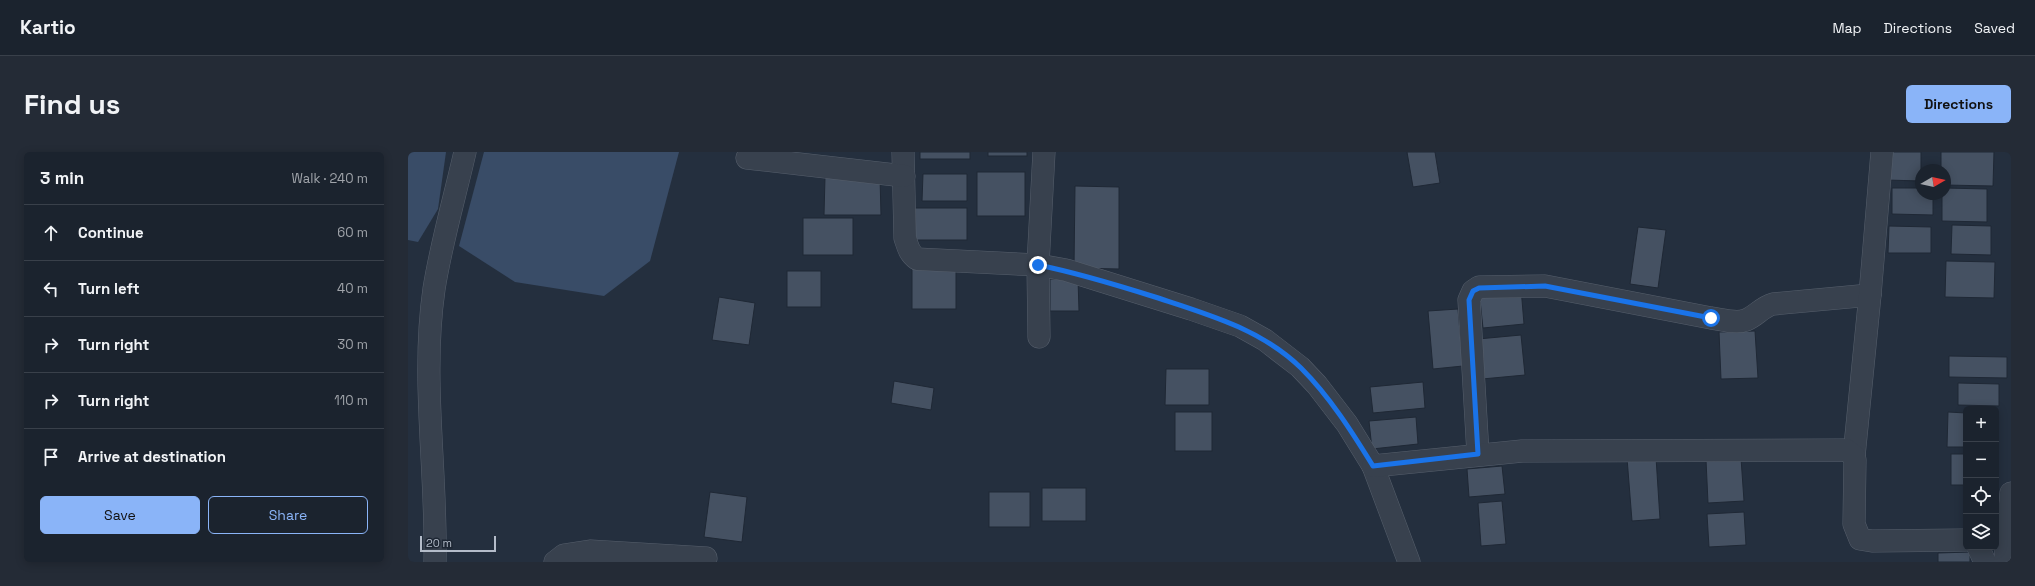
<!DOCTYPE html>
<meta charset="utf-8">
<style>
body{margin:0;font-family:"Space Grotesk",sans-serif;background:#242b36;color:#f1f3f6}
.controls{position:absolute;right:12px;bottom:12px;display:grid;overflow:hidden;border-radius:6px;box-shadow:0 2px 10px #0003}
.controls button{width:36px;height:36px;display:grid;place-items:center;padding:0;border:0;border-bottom:1px solid #39404a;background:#1b232e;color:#f1f3f6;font:20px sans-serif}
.compass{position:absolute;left:1507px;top:12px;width:36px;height:36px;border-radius:50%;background:#1b232e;box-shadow:0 2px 10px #0003;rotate:81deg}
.scale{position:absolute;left:12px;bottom:10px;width:76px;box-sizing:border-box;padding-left:4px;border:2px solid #b4bcc9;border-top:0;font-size:11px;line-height:14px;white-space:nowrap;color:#b4bcc9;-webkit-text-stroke:3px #1d2633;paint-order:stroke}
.stop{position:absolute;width:12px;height:12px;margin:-9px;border:3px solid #1a73e8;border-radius:50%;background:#fff}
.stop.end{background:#1a73e8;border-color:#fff;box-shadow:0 1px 4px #0008}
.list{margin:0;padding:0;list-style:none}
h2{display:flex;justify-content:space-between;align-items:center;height:52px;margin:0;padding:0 16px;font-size:17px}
h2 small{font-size:13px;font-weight:400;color:#a0a4aa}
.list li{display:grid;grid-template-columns:26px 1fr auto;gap:12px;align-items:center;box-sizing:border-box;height:56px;padding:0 16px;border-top:1px solid #39404a}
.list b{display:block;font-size:15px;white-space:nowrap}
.list em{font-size:13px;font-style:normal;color:#a0a4aa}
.actions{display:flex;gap:8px;padding:12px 16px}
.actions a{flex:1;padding:9px 0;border:1px solid #8ab4f8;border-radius:6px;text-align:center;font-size:14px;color:#8ab4f8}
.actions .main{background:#8ab4f8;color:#111}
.icon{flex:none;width:22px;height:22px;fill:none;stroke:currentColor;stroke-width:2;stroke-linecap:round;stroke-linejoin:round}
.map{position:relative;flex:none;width:1603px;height:410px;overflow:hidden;border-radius:6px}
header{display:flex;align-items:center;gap:24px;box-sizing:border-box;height:56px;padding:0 20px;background:#1b232e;border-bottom:1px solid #39404a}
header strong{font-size:19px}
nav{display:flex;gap:22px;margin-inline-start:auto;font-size:14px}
.intro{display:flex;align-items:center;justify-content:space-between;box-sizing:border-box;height:96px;padding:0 24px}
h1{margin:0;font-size:28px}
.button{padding:10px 18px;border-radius:6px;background:#8ab4f8;color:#111;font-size:14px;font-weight:700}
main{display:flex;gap:24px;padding:0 24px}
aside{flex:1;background:#1b232e;border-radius:6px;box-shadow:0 2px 10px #0003}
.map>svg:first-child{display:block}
.water{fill:#394c67}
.building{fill:#455162;stroke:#1f2835}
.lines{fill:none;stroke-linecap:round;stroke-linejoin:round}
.street-casing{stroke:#565f6c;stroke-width:23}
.street{stroke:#38414e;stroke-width:22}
.route{stroke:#1a73e8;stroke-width:5}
</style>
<header>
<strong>Kartio</strong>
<nav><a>Map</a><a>Directions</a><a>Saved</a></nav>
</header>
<div class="intro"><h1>Find us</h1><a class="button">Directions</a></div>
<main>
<aside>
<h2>3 min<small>Walk · 240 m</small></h2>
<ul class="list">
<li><svg class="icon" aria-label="ahead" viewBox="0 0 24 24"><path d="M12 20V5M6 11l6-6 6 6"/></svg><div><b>Continue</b></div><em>60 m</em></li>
<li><svg class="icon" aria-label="left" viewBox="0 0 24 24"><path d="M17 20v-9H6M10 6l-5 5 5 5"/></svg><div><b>Turn left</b></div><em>40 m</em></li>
<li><svg class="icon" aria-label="right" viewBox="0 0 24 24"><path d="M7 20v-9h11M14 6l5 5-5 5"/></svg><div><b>Turn right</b></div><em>30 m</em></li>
<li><svg class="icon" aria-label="right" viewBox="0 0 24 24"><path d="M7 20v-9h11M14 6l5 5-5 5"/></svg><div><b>Turn right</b></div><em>110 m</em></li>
<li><svg class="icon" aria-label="arrive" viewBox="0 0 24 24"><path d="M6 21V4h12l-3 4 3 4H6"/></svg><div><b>Arrive at destination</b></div></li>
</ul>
<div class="actions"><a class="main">Save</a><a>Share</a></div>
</aside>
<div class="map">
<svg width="1603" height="410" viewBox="0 0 1603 410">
<rect width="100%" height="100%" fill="#242f3e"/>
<g class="water">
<path d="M0,0h38l-8,57 -20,33 -10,-2z"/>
<path d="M76,0h195l-29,109 -46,35 -89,-14 -56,-36z"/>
</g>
<g class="building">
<rect x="512" y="0" width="50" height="7"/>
<rect x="580" y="0" width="39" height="4"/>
<path d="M999,0h28l5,31 -27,4z"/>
<path d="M1478,0h35v29l-35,-1z"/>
<path d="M1533,0h53l-1,34 -48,-1v-15h-4z"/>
<rect x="569" y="20" width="48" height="44"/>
<path d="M515,22h44v27h-45z"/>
<path d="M417,25h55l1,38h-57z"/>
<path d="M667,34l44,1v82l-45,-1z"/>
<path d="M1484,36h29v6h12v21l-41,-1z"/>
<path d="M1537,36l42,1v33l-45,-1v-27h3z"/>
<rect x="503" y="56" width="56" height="32"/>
<rect x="395" y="66" width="50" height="37"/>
<path d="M1544,73l39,1v29l-40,-1z"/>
<path d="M1481,74l42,1v26h-43z"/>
<path d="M1230,75l28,3 -8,58 -28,-4z"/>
<path d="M1538,109l49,1 -1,36 -49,-1z"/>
<rect x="504" y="114" width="44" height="43"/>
<rect x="379" y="119" width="34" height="36"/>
<path d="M642,127h28l1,32h-29z"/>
<path d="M1113,136l3,36 -41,4 -4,-37z"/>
<path d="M311,145l36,6 -6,42 -37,-5z"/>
<path d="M1050,157l5,57 -30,3 -5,-58z"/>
<path d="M1347,179l3,47 -37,1 -2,-47z"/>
<path d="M1113,183l4,40 -43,4 -4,-40z"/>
<path d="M1541,204l58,1v21l-58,-1z"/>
<path d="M758,217h43v36h-44z"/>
<path d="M486,229l40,7 -3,22 -40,-7z"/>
<path d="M1015,230l2,26 -52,5 -3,-26z"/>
<path d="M1550,231l41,1v22l-41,-1z"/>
<rect x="767" y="260" width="37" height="39"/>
<path d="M1540,260l18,1v34h-19z"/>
<path d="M1008,265l2,27 -46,5 -3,-28z"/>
<rect x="1543" y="302" width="15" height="31"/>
<path d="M1248,305l4,62 -28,2 -5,-63z"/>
<path d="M1333,306l3,43 -36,2 -2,-43z"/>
<path d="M1094,314l3,28 -36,3 -2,-28z"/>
<rect x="634" y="336" width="44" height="33"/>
<path d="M302,340l37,5 -5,45 -38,-5z"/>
<rect x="581" y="340" width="41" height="35"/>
<path d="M1094,349l4,43 -25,2 -3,-43z"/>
<path d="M1336,360l2,33 -37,2 -2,-33z"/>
<path d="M1562,400v10h-32v-9z"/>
</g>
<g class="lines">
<g class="street-casing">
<g id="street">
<path d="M495,0l2,86c3,9 4,15 12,21l121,6 28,5 125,39 49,17 25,14 35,27 17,18 30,39 26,42 36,96"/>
<path d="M339,6l157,18"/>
<path d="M631,185l-1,-72 6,-113"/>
<path d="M1070,302l-9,-154 4,-9 6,-4 66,-1 166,32c9,1 25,6 35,2 10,-4 16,-13 27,-16l97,-9"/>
<path d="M1446,304l16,-161 12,-143"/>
<path d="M965,314l149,-15 324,-1 8,6 1,4 -1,64 6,15 12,2 94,-1"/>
<path d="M1570,395l7,15"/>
<path d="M27,410c2,-91 -14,-183 -1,-273 7,-45 21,-93 31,-137"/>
<path d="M147,410l9,-7 26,-4 116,7"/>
<path d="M1597,410l6,-69"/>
</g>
</g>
<use href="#street" class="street"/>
</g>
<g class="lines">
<path class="route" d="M630,113c40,8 79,20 117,32 52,17 106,32 146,71 29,29 51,64 72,98l105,-12 -9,-154 4,-9 6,-3 66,-2 166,32"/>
</g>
</svg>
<div class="controls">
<button>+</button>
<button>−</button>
<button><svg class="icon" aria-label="locate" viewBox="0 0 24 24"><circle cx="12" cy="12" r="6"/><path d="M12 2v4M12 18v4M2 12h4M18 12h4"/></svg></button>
<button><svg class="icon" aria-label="layers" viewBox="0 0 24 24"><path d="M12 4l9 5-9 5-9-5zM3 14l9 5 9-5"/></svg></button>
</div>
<svg class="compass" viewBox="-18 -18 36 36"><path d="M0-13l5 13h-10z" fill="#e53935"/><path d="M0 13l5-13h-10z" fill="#a0a4aa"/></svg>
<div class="scale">20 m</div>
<div class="stop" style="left:1303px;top:166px"></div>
<div class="stop end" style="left:630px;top:113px"></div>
</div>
</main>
